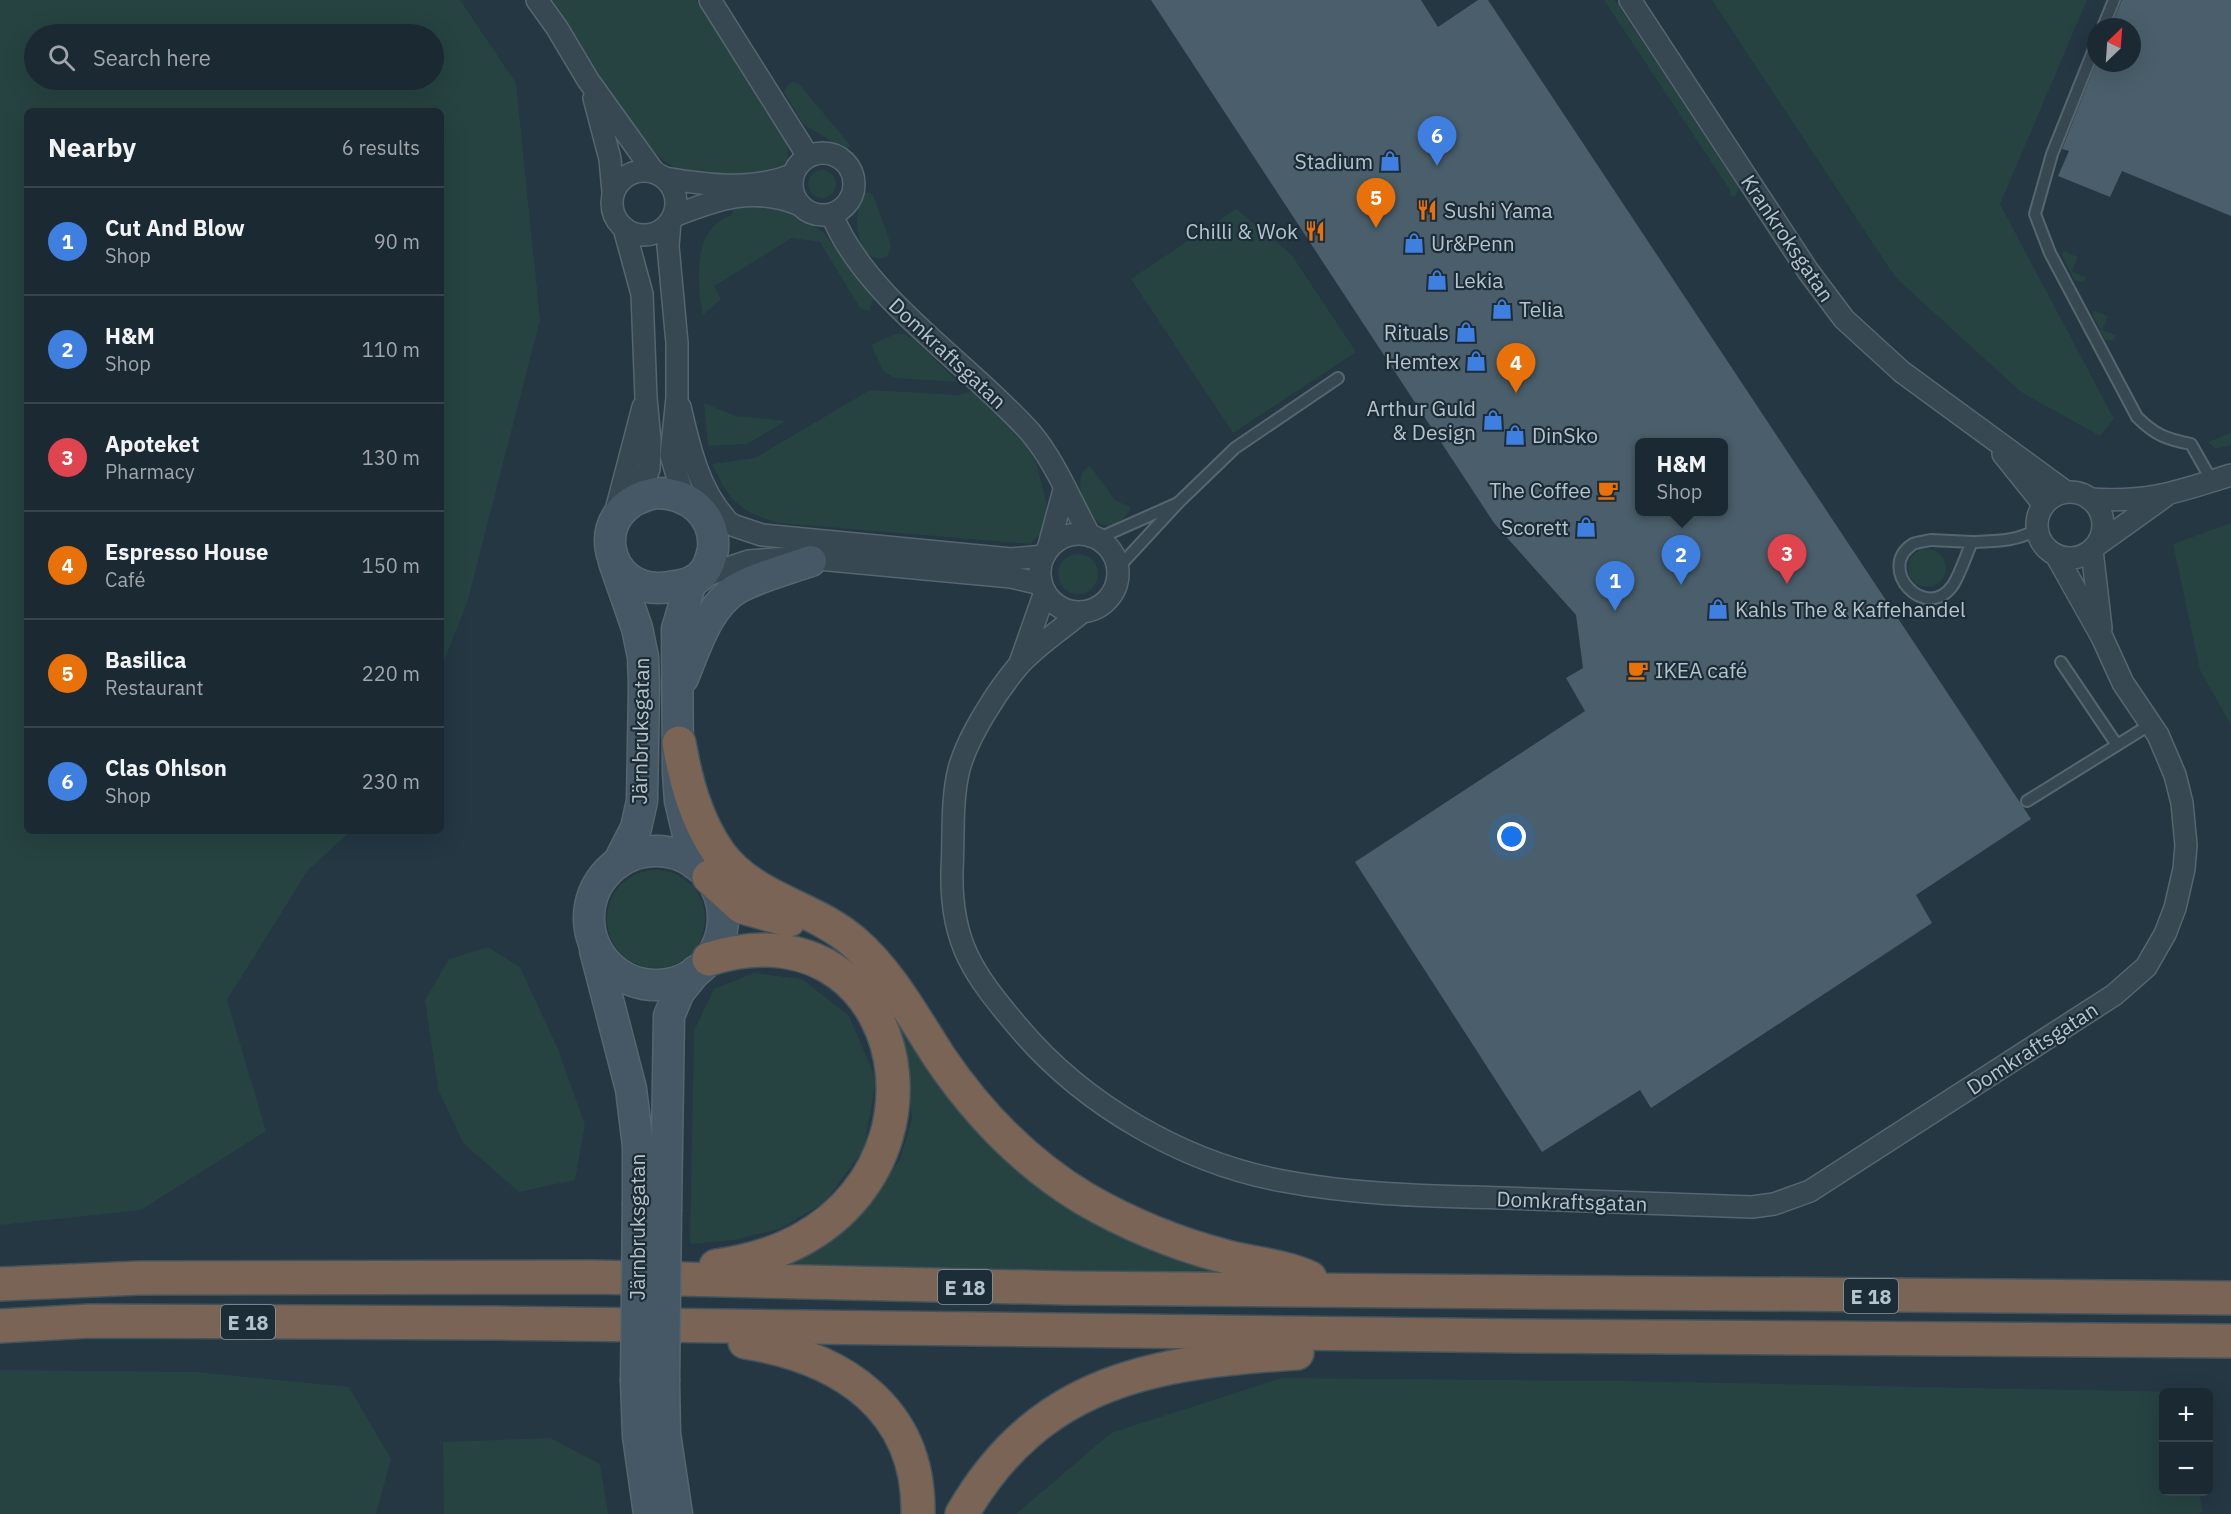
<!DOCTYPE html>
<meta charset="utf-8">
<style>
body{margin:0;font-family:"IBM Plex Sans",sans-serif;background:#24313a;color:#f1f3f6}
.controls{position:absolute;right:18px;bottom:18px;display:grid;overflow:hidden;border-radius:9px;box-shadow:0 6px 24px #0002}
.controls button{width:54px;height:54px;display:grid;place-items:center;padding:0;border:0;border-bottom:2px solid #39454d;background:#1b2932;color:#f1f3f6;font:30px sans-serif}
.compass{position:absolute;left:2087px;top:18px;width:54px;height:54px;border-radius:50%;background:#1b2932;box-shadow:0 6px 24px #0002;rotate:25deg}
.you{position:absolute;left:1512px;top:837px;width:21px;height:21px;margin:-15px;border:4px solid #fff;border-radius:50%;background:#1a73e8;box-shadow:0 0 0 9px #1a73e833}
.badge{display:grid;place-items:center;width:39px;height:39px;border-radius:50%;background:#87cdff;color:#fff;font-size:20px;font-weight:700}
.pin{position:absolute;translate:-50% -50px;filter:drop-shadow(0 2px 3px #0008)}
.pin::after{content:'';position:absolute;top:32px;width:21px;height:18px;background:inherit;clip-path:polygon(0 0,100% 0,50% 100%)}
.popup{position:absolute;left:1635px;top:438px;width:93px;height:78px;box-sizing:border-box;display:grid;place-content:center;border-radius:9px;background:#1b2932;filter:drop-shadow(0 2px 4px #0005);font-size:20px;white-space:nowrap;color:#a0a6ac}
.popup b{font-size:22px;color:#f1f3f6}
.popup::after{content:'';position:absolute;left:50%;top:100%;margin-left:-12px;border:12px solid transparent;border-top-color:#1b2932}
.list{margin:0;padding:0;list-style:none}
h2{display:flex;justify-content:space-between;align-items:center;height:78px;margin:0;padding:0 24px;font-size:26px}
h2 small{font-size:20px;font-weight:400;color:#a0a6ac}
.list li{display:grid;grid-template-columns:39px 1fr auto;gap:18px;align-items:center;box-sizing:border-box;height:108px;padding:0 24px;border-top:2px solid #39454d}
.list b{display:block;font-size:22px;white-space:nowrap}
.list p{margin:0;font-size:20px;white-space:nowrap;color:#a0a6ac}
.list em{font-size:20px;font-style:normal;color:#a0a6ac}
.icon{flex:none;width:33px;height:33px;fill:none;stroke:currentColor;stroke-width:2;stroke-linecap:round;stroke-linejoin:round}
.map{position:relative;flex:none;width:2231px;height:1514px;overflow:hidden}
.search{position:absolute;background:#1b2932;box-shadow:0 6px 24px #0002;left:24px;top:24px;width:420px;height:66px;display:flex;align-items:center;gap:15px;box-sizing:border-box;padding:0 21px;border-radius:33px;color:#a0a6ac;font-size:22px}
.panel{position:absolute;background:#1b2932;box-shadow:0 6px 24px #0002;left:24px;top:108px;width:420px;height:726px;border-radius:9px}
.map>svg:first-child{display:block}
.green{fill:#264341;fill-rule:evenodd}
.building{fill:#4a5f6b;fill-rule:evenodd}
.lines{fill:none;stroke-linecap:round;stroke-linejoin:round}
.lane-casing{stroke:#56666f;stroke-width:14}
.street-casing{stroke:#56666f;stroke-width:24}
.secondary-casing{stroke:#56666f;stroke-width:33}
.highway-casing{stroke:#43535c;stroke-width:36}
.lane{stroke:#384852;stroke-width:10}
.street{stroke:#384852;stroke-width:21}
.secondary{stroke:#465865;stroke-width:30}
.highway{stroke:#796455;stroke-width:33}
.secondary-bridge-casing{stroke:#56666f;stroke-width:33;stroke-linecap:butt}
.secondary-bridge{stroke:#465865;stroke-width:30}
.labels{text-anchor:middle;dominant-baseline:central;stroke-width:4.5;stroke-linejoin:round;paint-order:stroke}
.shield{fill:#1d2d37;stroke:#87969f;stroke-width:1.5}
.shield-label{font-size:20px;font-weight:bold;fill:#b5c3cc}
.poi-label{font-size:21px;fill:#b5c3cc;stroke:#1d2d37;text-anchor:end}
.street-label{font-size:21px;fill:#b5c3cc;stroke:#1d2d37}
</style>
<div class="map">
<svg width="2231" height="1514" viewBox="0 0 2231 1514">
<rect width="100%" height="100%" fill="#243743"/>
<g class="green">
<path d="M0,0h460l56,83 24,237 -73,283 -26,65v-557h-414v720h324l-43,39 -81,130 39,131 -125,79 -141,15zM34,34h400v46h-400z"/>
<path d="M552,0h144l88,137c19,43 -32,41 -58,39 -19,-1 -38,0 -54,-10 -44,-27 -88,-122 -120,-166z"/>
<path d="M1604,0h11l124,188 -4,9 -5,-1v-6z"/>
<path d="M1712,0h375l-87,204 114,215 -14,17 -79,-44 -125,-114z"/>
<path d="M794,82l5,2 51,61 -3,5 -43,-25 -20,-33 5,-9z"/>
<circle cx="822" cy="184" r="14"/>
<path d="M866,192l7,2 18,51 -4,12c-32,11 -37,-48 -21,-65z"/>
<path d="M749,202l42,10 32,20 51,66 -5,13 -9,-3 -40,-66 -28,-4 -78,48 7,13 -18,16c-6,-31 -12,-87 29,-100l1,-9z"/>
<path d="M1236,209l55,45 65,98 -123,81 -102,-154z"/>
<path d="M2063,251l15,6 -6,15 14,5 -3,5 -8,-1 -13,-26z"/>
<path d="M2094,311l14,5 -6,14 14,5 -2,6 -9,-1 -13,-26z"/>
<path d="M895,334h9l9,5 45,43 -63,-4 -11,-6 -13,-27z"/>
<path d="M870,390l88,5 15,-4 52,50 12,24 11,44 -4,20 -13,15 -252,-21c-39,-11 -50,-22 -67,-59l43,-6z"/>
<path d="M704,403l32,13 50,5 -39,23 -39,2z"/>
<path d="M2231,433v12l-15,4 -8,-7z"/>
<path d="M1090,466l25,34 16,8c-30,53 -69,-30 -41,-42z"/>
<path d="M2231,523v202l-31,-55 -27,-126z"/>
<circle cx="1927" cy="568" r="19"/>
<circle cx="1078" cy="574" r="20"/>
<circle cx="656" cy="919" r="49"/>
<path d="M793,933l28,10 26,16 20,18 85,120 274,176 -452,-8 61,-32 41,-39 24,-35 12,-40 -4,-55 -15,-44 -103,-81z"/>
<path d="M488,947l32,20 38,82 27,76 -10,55 -56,12 -56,-49 -25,-54 -13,-89 24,-41z"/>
<path d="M754,973l48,6 47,37 27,63 -12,70 -40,54 -45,26 -45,11 -44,4 4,-213 20,-42z"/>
<path d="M0,1370l196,2 153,15 42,72 -15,55h-376z"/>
<path d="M1281,1378l342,3 555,11h-14v100h35l4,19 -4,3h-1183l95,-81z"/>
<path d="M550,1438l50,26 8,50h-164l-1,-72z"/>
</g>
<g class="building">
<path d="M1151,0h270l17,27 40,-27h10l543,819 -115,76 16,28 -281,185 -11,-18 -98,62 -187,-290 230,-151 -19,-33 17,-10 -7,-53 -82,-92zM1639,442h84v70h-84z"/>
<path d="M2122,0h109v216l-109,-45 -12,26 -52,-21 11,-25 -7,-2 34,-86h36v-36h-21z"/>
</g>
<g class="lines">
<g class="lane-casing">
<g id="lane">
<path d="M2103,27l11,-27"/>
<path d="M2096,44l-44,110 -17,60 15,39 87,164c18,18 29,22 54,27l21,37"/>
<path d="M1178,503l57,-55 103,-70"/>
<path d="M1097,539l81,-36 -61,66"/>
<path d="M1931,540l41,2c-6,13 -11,30 -19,43 -27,39 -78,-17 -40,-41 4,-2 13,-3 18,-4z"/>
<path d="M1972,542c23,-1 44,0 66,-13"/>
<path d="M2061,662l56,83"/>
<path d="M2027,801l124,-77"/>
</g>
</g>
<g class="street-casing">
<g id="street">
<path d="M537,0l20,28 31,52 66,92"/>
<path d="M710,0l98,156"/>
<path d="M1630,0l178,271 36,48 58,53 164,120"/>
<path d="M594,98l16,61 3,33"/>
<circle cx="823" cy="184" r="31"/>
<circle cx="644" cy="203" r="32"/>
<path d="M665,178c41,7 88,13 127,-3"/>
<path d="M832,215c33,83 139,150 199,218 25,30 40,69 59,103"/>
<path d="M674,216c43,-17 79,-30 124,-12"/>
<path d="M670,222l-2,24 9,97v55l-6,57 13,44"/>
<path d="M624,228l18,66 4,104 4,42 -1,29 -12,29"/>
<path d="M680,407c9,38 18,81 45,111"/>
<path d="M2003,454l41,51"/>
<circle cx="2070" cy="525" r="33"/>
<path d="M2090,499c58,4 87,-7 141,-24"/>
<path d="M698,506l37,20 27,9 249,24 33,-3"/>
<path d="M613,522l30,-115"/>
<circle cx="1079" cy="573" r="39"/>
<path d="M2097,545l67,-48"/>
<path d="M1048,549l16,-59"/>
<path d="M2092,550l9,78"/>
<path d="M698,578l51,-17 48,-4 214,20 30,7"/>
<path d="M1082,612c-20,17 -45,33 -63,53 -22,26 -51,71 -60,104 -8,32 -5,68 -7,101 -2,73 22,105 67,158 65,77 165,135 264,153 73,14 148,15 222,17 82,3 165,6 247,9l22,-3 36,-13 304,-196 32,-28 19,-33 10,-26 9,-39 2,-24 -4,-42 -7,-28 -17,-40 -35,-52 -21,-46 -46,-82"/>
<path d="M1020,663l25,-71"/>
</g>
</g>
<g class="secondary-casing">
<g id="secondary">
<path d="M656,493c33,0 60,22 57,56 -2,10 -6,22 -14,28 -7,6 -21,9 -30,10 -66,11 -85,-81 -13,-94z"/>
<path d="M614,562l23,66 6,29 1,28 -2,116 -6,27 -18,35"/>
<path d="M691,582l-14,47 1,143 2,29 15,63"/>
<path d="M683,678c13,-31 25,-74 57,-91 21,-11 48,-18 71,-26"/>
<circle cx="656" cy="918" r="67"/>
<path d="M595,950l36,139 7,57v57"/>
<path d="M666,1209l3,-193 10,-24 17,-21"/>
<path d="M636,1381l2,55 11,78"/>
<path d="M664,1382l1,52 12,80"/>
</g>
</g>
<g class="highway-casing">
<g id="highway">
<path d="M679,743c7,39 17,77 40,110 34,47 94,53 135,89 36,31 60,76 86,116 38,56 87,106 145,141 45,26 92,45 142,58 27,7 58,9 83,21"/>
<path d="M709,877l33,30 47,13"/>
<path d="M709,959c218,-68 269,273 7,307"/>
<path d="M0,1284l140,-6 454,-1 472,11 1165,10"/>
<path d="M0,1326l90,-5 405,2 1028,13 708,5"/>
<path d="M745,1342c96,15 175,66 173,172"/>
<path d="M962,1514c78,-135 193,-152 335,-161"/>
</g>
</g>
<use href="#lane" class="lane"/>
<use href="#street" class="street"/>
<use href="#secondary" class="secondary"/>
<use href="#highway" class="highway"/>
<g class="secondary-bridge-casing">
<g id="secondary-bridge">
<path d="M636,1381l2,-178"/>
<path d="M664,1382l2,-173"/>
</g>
</g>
<use href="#secondary-bridge" class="secondary-bridge"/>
</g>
<defs>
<g id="shop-bare" transform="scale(1.62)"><path d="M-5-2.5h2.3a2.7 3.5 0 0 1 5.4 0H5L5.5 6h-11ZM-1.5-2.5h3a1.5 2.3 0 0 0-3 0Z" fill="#3f7fe0" stroke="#1d2d37" stroke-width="2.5" paint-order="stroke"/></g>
<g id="restaurant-bare" transform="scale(1.62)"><path d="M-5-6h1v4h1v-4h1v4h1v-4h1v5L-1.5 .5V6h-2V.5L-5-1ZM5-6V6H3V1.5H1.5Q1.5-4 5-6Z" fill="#e8710a" stroke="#1d2d37" stroke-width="2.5" paint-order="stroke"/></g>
<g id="cafe-bare" transform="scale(1.62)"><path d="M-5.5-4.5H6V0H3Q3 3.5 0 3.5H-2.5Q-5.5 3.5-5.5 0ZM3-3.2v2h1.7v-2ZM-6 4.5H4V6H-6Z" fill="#e8710a" stroke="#1d2d37" stroke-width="2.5" paint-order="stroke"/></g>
</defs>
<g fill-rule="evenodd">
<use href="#shop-bare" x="1390" y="161"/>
<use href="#restaurant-bare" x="1427" y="210"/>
<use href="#restaurant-bare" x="1315" y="231"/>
<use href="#shop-bare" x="1414" y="243"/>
<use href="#shop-bare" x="1437" y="280"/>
<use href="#shop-bare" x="1502" y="309"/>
<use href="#shop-bare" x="1466" y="332"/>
<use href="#shop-bare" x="1476" y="361"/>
<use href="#shop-bare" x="1493" y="420"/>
<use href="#shop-bare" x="1515" y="435"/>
<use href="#cafe-bare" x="1608" y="490"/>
<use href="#shop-bare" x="1586" y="527"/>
<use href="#shop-bare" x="1718" y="609"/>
<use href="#cafe-bare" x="1638" y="670"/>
</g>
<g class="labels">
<g class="shield">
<rect x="938" y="1270" width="54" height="34" rx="4.5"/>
<rect x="1844" y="1279" width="54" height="34" rx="4.5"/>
<rect x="221" y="1305" width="54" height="34" rx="4.5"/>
</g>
<g class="shield-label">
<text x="965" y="1287">E 18</text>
<text x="1871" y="1296">E 18</text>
<text x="248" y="1322">E 18</text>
</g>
<g class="poi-label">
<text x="1373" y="161">Stadium</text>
<text x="1444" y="210" text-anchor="start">Sushi Yama</text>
<text x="1298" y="231">Chilli &amp; Wok</text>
<text x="1431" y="243" text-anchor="start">Ur&amp;Penn</text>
<text x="1454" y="280" text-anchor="start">Lekia</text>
<text x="1519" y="309" text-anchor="start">Telia</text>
<text x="1449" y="332">Rituals</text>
<text x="1459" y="361">Hemtex</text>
<text x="1476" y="408">Arthur Guld<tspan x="1476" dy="24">&amp; Design</tspan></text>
<text x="1532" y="435" text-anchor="start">DinSko</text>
<text x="1591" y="490">The Coffee</text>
<text x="1569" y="527">Scorett</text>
<text x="1735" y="609" text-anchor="start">Kahls The &amp; Kaffehandel</text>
<text x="1655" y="670" text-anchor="start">IKEA café</text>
</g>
<g class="street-label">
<text transform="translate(1788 238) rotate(56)">Krankroksgatan</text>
<text transform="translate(948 353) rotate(43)">Domkraftsgatan</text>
<text transform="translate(640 731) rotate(-89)">Järnbruksgatan</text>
<text transform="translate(2032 1048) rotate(-33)">Domkraftsgatan</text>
<text transform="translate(1572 1201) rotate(2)">Domkraftsgatan</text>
<text transform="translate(637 1227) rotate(-90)">Järnbruksgatan</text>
</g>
</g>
</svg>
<div class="controls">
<button>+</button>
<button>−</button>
</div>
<svg class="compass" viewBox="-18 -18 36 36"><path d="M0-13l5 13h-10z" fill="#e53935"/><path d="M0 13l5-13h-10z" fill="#a0a6ac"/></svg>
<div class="you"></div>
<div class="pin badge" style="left:1615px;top:611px;background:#3f7fe0">1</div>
<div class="pin badge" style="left:1681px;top:585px;background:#3f7fe0">2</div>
<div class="popup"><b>H&amp;M</b>Shop</div>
<div class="pin badge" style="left:1787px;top:584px;background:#e0444e">3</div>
<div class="pin badge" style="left:1516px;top:393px;background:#e8710a">4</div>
<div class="pin badge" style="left:1376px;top:228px;background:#e8710a">5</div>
<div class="pin badge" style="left:1437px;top:166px;background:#3f7fe0">6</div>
<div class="search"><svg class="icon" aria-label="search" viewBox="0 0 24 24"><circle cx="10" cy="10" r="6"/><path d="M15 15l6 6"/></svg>Search here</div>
<section class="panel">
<h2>Nearby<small>6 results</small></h2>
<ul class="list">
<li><span class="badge" style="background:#3f7fe0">1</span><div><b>Cut And Blow</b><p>Shop</p></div><em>90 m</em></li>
<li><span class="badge" style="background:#3f7fe0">2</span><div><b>H&amp;M</b><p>Shop</p></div><em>110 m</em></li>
<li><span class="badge" style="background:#e0444e">3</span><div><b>Apoteket</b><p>Pharmacy</p></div><em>130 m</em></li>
<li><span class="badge" style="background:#e8710a">4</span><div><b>Espresso House</b><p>Café</p></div><em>150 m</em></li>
<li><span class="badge" style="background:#e8710a">5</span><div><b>Basilica</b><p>Restaurant</p></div><em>220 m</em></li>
<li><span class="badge" style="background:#3f7fe0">6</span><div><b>Clas Ohlson</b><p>Shop</p></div><em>230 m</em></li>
</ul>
</section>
</div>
